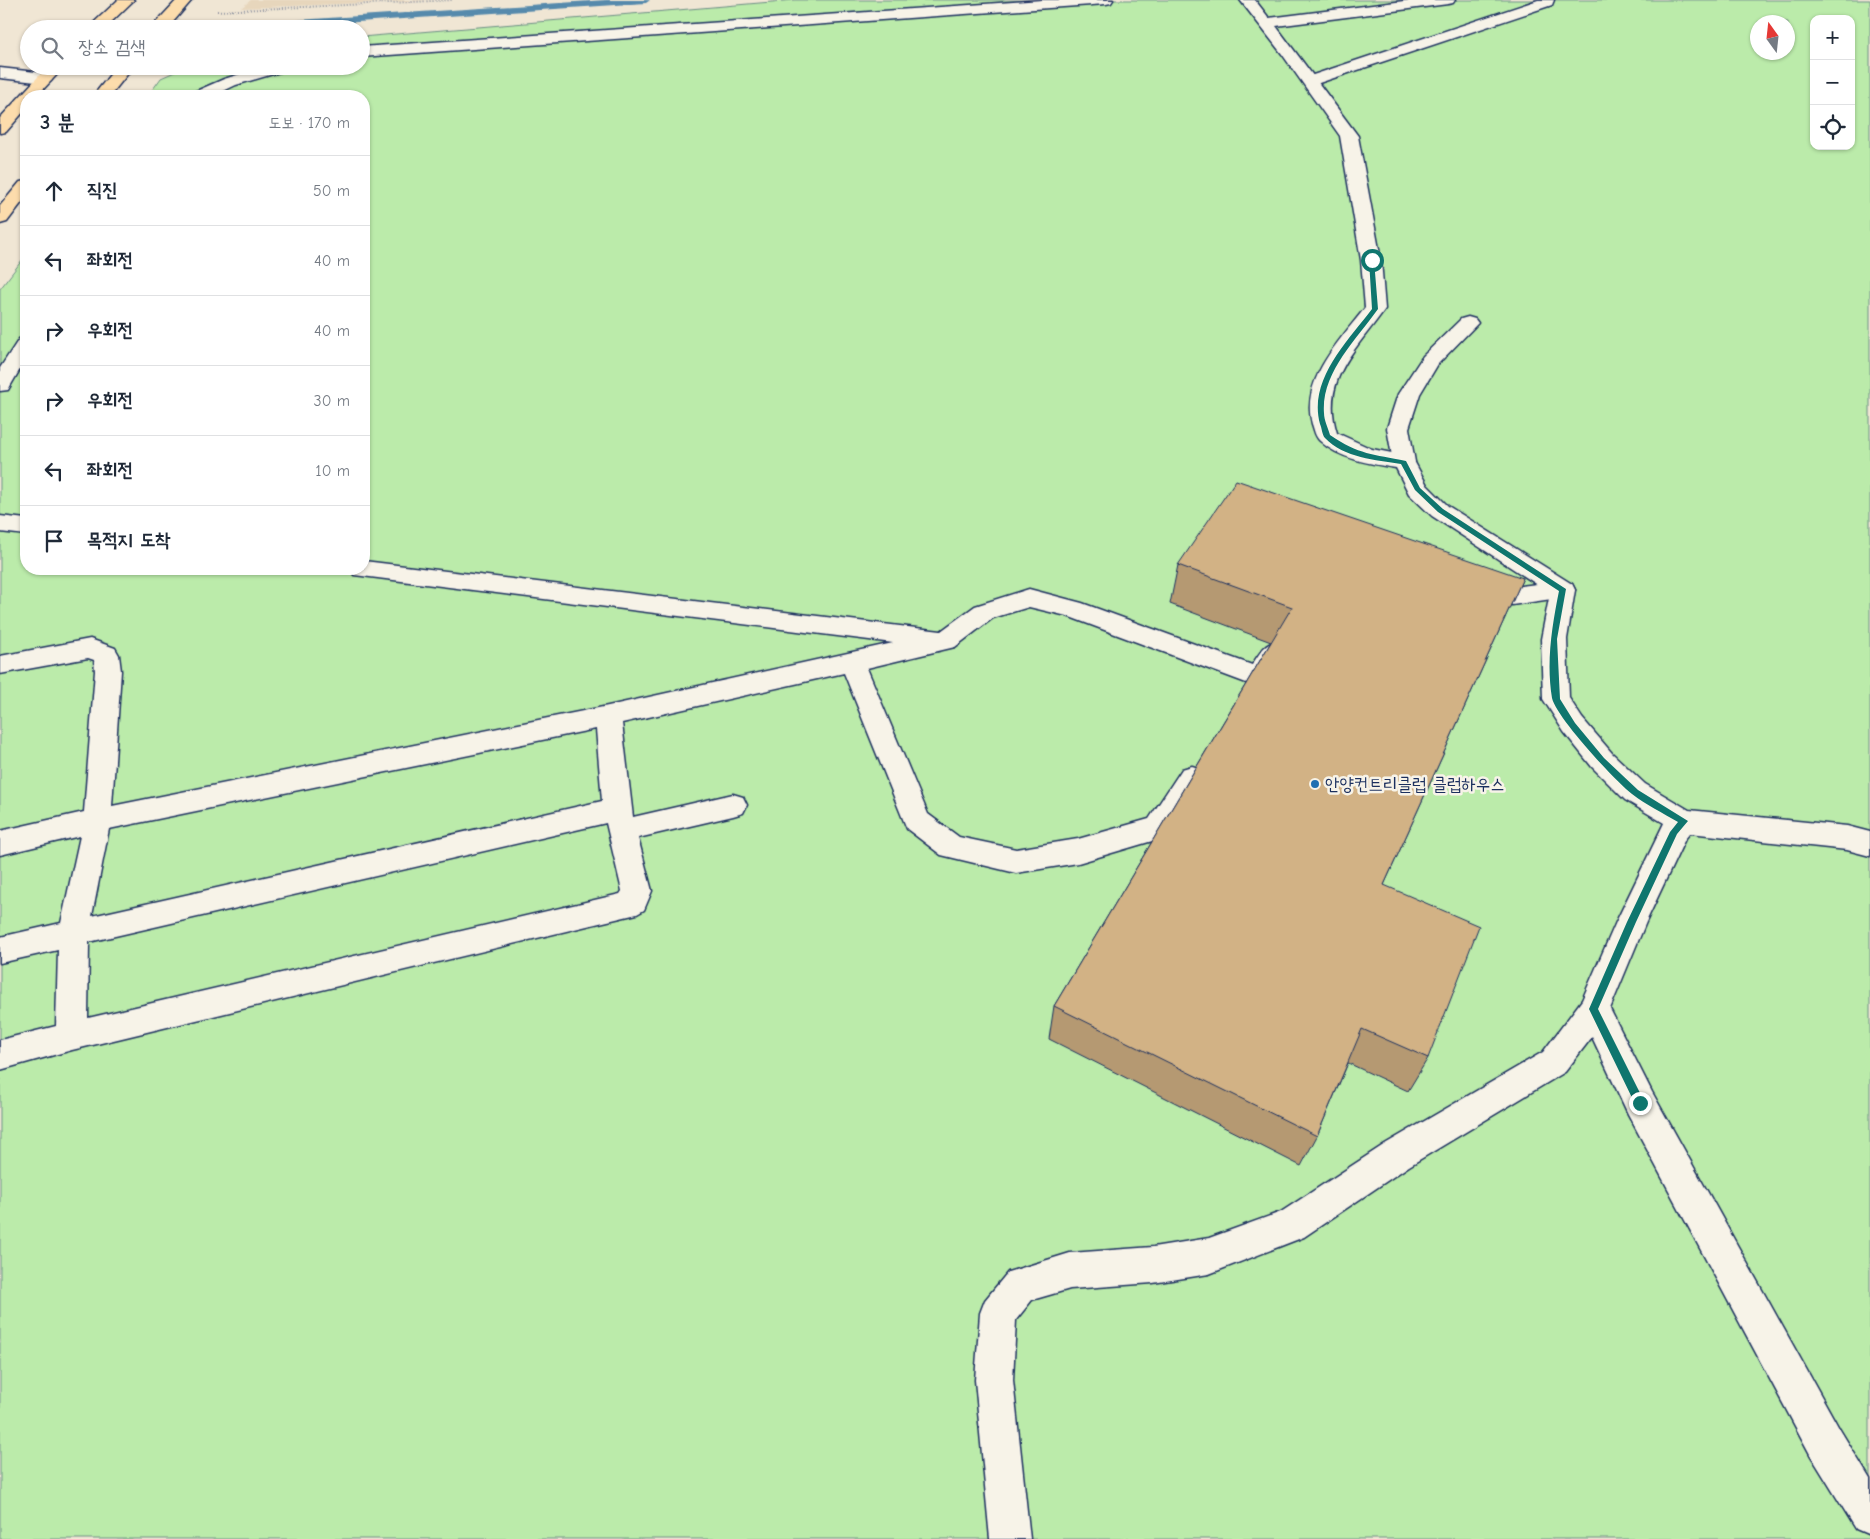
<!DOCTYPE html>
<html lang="ko">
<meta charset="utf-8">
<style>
body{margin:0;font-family:"Comic Neue","Poor Story",sans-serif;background:#f2f2f3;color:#1f2937}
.controls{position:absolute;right:15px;top:15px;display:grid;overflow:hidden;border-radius:10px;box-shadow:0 1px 4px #0004}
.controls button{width:45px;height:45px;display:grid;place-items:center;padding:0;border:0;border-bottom:1px solid #e0e1e3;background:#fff;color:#1f2937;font:25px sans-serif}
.compass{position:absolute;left:1750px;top:15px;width:45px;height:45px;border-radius:50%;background:#fff;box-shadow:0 1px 4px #0004;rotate:345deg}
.stop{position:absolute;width:15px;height:15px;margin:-11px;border:4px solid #0f766e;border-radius:50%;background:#fff}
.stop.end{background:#0f766e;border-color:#fff;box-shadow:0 1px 5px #0008}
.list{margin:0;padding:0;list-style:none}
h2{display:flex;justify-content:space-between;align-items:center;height:65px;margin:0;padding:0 20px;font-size:21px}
h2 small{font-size:16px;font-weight:400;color:#747a83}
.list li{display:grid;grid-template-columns:32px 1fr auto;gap:15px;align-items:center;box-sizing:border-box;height:70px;padding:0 20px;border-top:1px solid #e0e1e3}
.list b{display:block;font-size:19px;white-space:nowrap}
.list em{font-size:16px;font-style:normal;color:#747a83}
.icon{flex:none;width:28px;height:28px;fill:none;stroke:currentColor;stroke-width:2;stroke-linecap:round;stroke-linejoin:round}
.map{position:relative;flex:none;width:1870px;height:1539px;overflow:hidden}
.search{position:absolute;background:#fff;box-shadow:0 1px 4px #0004;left:20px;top:20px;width:350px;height:55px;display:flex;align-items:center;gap:12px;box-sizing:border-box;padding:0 18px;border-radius:28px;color:#747a83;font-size:19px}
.panel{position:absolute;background:#fff;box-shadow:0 1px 4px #0004;left:20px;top:90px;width:350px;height:485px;border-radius:20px}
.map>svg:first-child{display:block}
.built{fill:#e7d6bc}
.green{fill:#bbebaa;stroke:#6b8d84;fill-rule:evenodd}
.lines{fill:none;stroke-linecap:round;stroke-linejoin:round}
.stream{fill:#578aac;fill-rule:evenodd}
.lane-casing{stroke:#1b2f5e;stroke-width:3}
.street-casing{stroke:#1b2f5e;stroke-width:3}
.primary-casing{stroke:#1b2f5e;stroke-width:3}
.path{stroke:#1b2f5e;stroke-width:2;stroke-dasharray:0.5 2.5;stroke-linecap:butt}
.lane{fill:#f7f3e8;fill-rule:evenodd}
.street{fill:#f7f3e8;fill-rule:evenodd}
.primary{fill:#fcdcac;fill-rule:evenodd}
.wall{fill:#b59972;stroke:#1b2f5e}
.building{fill:#d2b285;stroke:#1b2f5e}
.route{fill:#0f766e}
.poi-dot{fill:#1f6fb2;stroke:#f7f3e8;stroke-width:2}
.labels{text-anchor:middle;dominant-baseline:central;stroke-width:5;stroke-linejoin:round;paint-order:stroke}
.poi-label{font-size:18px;fill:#1b2f5e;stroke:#f7f3e8;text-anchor:start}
</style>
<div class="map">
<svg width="1870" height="1539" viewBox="0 0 1870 1539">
<rect width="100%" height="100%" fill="#f0e6d4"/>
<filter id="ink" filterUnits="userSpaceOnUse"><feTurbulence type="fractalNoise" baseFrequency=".02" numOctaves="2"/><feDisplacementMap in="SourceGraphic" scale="10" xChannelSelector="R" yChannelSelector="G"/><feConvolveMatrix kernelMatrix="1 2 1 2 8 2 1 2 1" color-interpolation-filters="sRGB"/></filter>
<g filter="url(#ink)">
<path class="built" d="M251,0h180l-190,8z"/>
<path class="green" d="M795,0h1075v1539h-1870v-1250l26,-34v314h338v-473h-216l13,-18 27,-12h173v-29zM1814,19h37v127h-37zM1758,22h30v30h-30z"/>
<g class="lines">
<path class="stream" d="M606,0h44l-4,3 -394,26h-18l-2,-2 5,-3z"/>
<g class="lane-casing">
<g id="lane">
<path d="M1538,0h16l-2,5 -236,79h-12l-2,-3 2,-3z"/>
<path d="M1468,317l7,2 3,4 -40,41 -18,30 -11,34 6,34 -3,5 -8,2 -8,-2 -3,-5 -6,-34 11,-34 25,-38 38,-37z"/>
<path d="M0,516l26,3v16l-26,-3z"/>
<path d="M364,561l577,70 34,-25 54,-17 53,14 170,62c9,-14 15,-27 33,-22l4,7 -23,34 -9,3 -190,-71 -38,-9 -36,11 -38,29 -88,21 61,146 31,23 57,12 62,-10 71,-20 33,-50 10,-3 10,3 4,8 -4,8 -33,51 -10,3 -81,24 -62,10 -75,-18 -34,-26 -63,-156 -222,50 11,94 100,-23 10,3 4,8 -4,8 -10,3 -95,22 14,53 -8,19 -7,4 -565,136 -72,20v-30l56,-14 2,-76 -58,13v-26l61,-14 19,-87 -80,19v-24l84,-19 11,-141 -1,-11 -6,-2 -88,16v-18l90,-17 25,9 4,7 2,16 -9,135 496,-100 285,-63 -539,-68 -3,-6h13zM596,729l6,72 -510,115 17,-87zM606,823l16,68 -2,3 -532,124 1,-76z"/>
<path d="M1479,579l33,8 51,-6 9,3 3,6 -3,6 -60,9 -42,-12 -3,-6 3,-6z"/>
</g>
</g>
<g class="street-casing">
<g id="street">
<path d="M1042,0h71l-2,3 -5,1 -745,53v-10z"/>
<path d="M1240,0h15l14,18 143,-18h43l-2,3 -5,1 -172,22 82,110 23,124 4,49c-28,40 -65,70 -48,124l35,16 40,8 15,28 21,21 124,78 3,6 -8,49 2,59 13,20 30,35 33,31 44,26 158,16 23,6v24l-23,-6 -157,-17 -5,6 -39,83 -36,87 42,83 187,336 31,51v56l-14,-6 -45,-73 -183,-342 -36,-77 -27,35 -156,94 -105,71 -95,37 -56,9 -83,6 -38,11 -16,20 -3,60 17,159h-40l-15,-159 5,-67 5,-13 23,-28 62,-19 83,-6 56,-9 72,-26 104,-68 158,-92 39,-52 34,-78 48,-99 -39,-23 -33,-33 -28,-35 -21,-33 -2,-60 9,-46 -118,-77 -23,-22 -13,-26c-25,-4 -57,-9 -76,-27 -5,-4 -6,-12 -8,-17 -12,-44 28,-84 53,-116l-4,-48 -21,-124 -58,-82z"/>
<path d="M266,66h26l-2,3 -54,16 -23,11h-21l2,-4 30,-13z"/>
<path d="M0,68l45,5 6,2 2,3 -2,3 -6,2 -45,-5z"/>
<path d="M26,337v22l-18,31 -8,1v-23l19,-29z"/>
</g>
</g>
<g class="primary-casing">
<g id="primary">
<path d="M118,0h16l-30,29h-17z"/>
<path d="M177,0h15l-25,29h-17z"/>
<path d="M48,66h17l-28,30h-11v13l-20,23 -6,1v-15z"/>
<path d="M117,66h17l-24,30h-17z"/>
<path d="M26,181v16l-19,25 -7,2v-18l20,-24z"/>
</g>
</g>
<path class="path" d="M217,11l236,-11"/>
<use href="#lane" class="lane"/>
<use href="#street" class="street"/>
<use href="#primary" class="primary"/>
</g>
<path class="wall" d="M1178,565l345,13 -139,307 44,173 -20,33 -60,-28 -31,73 -16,30 -252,-127 5,-33 217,-364 -101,-38z"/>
<path class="building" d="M1236,480l287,98 -139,307 95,41 -51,132 -66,-29 -45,107 -263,-130 238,-399 -114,-42z"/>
</g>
<path class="route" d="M1372,258l2,2 4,49c-22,31 -57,64 -54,104 0,7 4,15 6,22 29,20 43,19 76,26l14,27 23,21 123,80 -9,50 3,60 15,24 29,35 34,32 50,31 -11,13 -41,88 -38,87 47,94 -5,4 -4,-1 -47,-97 38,-87 43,-90 8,-10c-15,-9 -32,-17 -46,-28 -17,-13 -76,-77 -80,-96 -6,-36 0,-72 7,-107l-121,-79 -23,-22 -14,-26c-25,-4 -57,-6 -76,-26 -3,-3 -3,-10 -5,-14 -12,-44 27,-82 52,-115l-3,-49z"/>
<circle class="poi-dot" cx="1315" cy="784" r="5"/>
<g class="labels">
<g class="poi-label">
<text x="1325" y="784">안양컨트리클럽 클럽하우스</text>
</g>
</g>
</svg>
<div class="controls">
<button>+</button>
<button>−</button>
<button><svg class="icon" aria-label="locate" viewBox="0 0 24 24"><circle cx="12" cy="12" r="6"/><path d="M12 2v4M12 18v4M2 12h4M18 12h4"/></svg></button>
</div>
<svg class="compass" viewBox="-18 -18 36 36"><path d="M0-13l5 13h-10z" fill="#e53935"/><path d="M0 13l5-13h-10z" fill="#747a83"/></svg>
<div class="stop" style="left:1372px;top:260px"></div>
<div class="stop end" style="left:1640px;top:1103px"></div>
<div class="search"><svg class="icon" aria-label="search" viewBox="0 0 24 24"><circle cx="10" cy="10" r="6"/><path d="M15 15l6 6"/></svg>장소 검색</div>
<section class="panel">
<h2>3 분<small>도보 · 170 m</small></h2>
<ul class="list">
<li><svg class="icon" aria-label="ahead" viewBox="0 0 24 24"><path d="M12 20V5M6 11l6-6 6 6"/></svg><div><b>직진</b></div><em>50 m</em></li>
<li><svg class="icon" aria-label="left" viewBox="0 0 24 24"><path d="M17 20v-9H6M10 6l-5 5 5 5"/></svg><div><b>좌회전</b></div><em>40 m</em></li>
<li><svg class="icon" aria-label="right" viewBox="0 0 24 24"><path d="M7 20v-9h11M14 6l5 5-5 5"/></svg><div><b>우회전</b></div><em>40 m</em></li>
<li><svg class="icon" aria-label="right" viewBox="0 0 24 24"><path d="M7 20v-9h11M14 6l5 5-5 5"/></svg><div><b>우회전</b></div><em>30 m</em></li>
<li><svg class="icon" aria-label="left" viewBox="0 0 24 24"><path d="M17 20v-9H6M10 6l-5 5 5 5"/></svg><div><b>좌회전</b></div><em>10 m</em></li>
<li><svg class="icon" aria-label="arrive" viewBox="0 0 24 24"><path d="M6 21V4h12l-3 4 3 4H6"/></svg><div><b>목적지 도착</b></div></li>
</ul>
</section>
</div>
